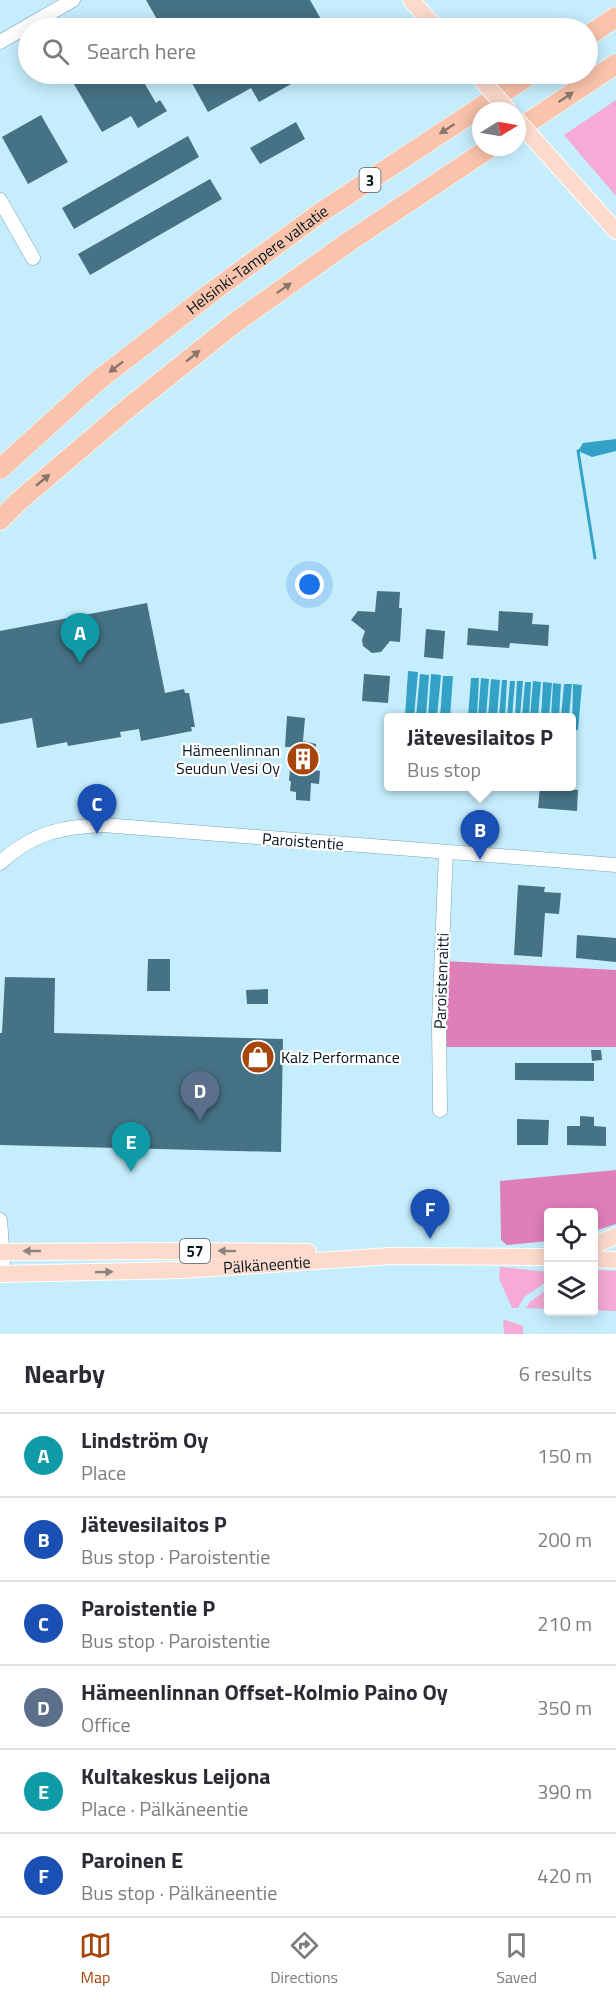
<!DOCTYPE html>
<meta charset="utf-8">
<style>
body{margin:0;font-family:"Titillium Web",sans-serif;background:#f7f7f7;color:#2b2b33}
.controls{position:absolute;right:18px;bottom:18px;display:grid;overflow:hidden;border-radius:6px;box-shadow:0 3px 15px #0003}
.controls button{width:54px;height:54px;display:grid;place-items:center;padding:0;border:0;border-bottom:2px solid #e1e1e2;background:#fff;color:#2b2b33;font:30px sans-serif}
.compass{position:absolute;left:472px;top:102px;width:54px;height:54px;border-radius:50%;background:#fff;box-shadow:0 3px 15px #0003;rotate:79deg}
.you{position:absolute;left:310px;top:585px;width:21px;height:21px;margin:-15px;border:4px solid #fff;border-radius:50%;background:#1a73e8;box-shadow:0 0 0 9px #1a73e833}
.badge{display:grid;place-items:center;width:39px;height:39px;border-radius:50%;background:#a8450b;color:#fff;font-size:20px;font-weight:700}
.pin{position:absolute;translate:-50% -50px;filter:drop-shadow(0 2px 3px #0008)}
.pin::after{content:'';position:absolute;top:32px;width:21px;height:18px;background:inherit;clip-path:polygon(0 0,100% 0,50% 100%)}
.popup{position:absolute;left:384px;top:713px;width:192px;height:78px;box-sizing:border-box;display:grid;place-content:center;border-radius:6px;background:#fff;filter:drop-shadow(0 2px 4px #0005);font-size:20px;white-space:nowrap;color:#7c7c81}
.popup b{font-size:22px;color:#2b2b33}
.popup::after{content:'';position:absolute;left:50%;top:100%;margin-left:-12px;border:12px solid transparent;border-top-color:#fff}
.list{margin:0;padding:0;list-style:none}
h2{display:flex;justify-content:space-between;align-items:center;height:78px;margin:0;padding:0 24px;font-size:26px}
h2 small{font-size:20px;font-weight:400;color:#7c7c81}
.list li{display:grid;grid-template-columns:39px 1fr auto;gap:18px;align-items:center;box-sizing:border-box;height:84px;padding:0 24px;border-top:2px solid #e1e1e2}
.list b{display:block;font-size:22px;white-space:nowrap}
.list p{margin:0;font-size:20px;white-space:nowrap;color:#7c7c81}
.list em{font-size:20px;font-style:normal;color:#7c7c81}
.icon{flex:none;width:33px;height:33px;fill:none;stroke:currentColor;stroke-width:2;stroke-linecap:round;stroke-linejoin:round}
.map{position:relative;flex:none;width:616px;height:1334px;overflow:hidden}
.search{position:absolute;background:#fff;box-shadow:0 3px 15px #0003;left:18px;right:18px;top:18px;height:66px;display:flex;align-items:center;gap:15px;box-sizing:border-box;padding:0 21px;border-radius:33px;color:#7c7c81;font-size:22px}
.sheet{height:582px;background:#fff}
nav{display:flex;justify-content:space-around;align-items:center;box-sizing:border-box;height:84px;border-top:2px solid #e1e1e2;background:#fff;font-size:16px;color:#7c7c81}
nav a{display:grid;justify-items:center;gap:3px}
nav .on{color:#a8450b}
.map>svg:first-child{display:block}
.green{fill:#f5abd5}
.forest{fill:#df7fb9}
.water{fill:#33a2c6}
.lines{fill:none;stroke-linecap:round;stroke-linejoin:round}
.stream{stroke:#33a2c6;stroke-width:3}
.building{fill:#457284}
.minor-casing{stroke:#78a6b9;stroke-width:15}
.major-casing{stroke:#fff;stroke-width:18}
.highway-casing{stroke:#fff;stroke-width:21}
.minor{stroke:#fff;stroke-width:14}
.major{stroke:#fcdbcd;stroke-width:16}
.highway{stroke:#fac3ab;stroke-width:20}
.major-bridge-casing{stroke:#fff;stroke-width:18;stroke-linecap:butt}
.major-bridge{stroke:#fcdbcd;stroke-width:16}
.oneway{fill:#8c766c}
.oneway2{fill:#8d837e}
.labels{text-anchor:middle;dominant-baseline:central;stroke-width:4.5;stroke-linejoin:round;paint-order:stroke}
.shield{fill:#fff;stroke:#505d62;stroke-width:1.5}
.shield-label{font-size:15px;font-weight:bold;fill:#05171e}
.street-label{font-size:16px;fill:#05171e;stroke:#fff}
.poi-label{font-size:16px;fill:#05171e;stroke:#fff;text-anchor:end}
</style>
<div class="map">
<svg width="616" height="1334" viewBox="0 0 616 1334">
<rect width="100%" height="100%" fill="#c6edfc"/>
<g class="green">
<path d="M616,100v96l-52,-61z"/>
<path d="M500,1267l48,5v9l-24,16 -6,11h-6l-13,-29z"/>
<path d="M594,1270l22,1v40l-22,-1z"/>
<path d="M548,1289v20l-22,-1 4,-6z"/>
<path d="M503,1319l20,7v8h-19z"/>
</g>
<g class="forest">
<path d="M445,961l171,9v77h-172z"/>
<path d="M616,1170v54l-22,7v-19h-46v29l-41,4 -6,-5 -1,-59z"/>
</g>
<g class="water">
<path d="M616,439v12l-24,6 -14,-6 5,-8z"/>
<path d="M408,671l10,1 -4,45h-9z"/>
<path d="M420,674l9,1 -3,42h-10z"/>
<path d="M431,674l10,1 -4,42h-9z"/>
<path d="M443,676h10l-3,41h-10z"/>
<path d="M471,678h8l-2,39h-9z"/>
<path d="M481,678l8,1 -3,38h-8z"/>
<path d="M491,679l9,1 -3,37h-9z"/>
<path d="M502,680h5l-2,37h-6z"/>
<path d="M510,681h5l-3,36h-5z"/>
<path d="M517,681h6l-3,36h-5z"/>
<path d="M533,681l8,1 -3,35h-8z"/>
<path d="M525,682h6l-2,35h-7z"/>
<path d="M543,682l9,1 -3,34h-8z"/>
<path d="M553,683l8,1 -2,33h-8z"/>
<path d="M564,684h8l-3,33h-8z"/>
<path d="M573,684l9,1 -4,45h-6z"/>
</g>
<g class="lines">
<path class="stream" d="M582,450l-4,1 17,107"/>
</g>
<g class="building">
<path d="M146,0h164l16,28h-164z"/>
<path d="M68,74h71l17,29 4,-3 7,11 -29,17 -7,-12 -29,16z"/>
<path d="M187,74h122l-50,28 -8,-14 -43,24z"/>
<path d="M41,115l27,47 -40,22 -26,-47z"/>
<path d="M296,122l9,17 -45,25 -10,-16z"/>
<path d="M188,136l11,21 -125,72 -12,-21z"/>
<path d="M210,179l12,20 -132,76 -12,-21z"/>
<path d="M377,591l23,1 -1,16h3l-2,34 -10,-1 -9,11 -9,1 -9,-7 -1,-6 3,-9 -14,-11 7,-9 17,1z"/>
<path d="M147,603l18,90 19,-4 1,4h4l6,34h-4l1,4 -51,10 -2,-12 -19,3 1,5 -53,9 -1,-4 -30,6 -5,-30 -32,6v-93z"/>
<path d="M499,611l34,2 -1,11 17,1 -1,21 -38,-3 -1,5 -42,-3 1,-17 30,3z"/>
<path d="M426,629l19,2 -2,28 -19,-2z"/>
<path d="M364,674l26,2 -2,27 -26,-2z"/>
<path d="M287,716l18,2 -2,23 13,3 -2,26 6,1 -1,13 -8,-1 -1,18 -14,-1v-8l-6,-1 1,-10h-2l3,-34h-7z"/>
<path d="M540,787l38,3 -1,21 -39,-3z"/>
<path d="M518,885l27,2 -1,5 17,1 -2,21 -14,-1 -3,44 -28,-2z"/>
<path d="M577,935l39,3v24l-40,-4z"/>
<path d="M148,959h22v32h-23z"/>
<path d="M5,977l50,1 -1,55 229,6 -2,113 -281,-7v-112h2z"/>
<path d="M268,989v15h-21l-1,-14z"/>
<path d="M591,1050h10l1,10 -10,1z"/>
<path d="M515,1063h79v18l-79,-1z"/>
<path d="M580,1116l14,1v9l12,1v19l-39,-1v-19h13z"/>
<path d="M517,1119l32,1 -1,25h-31z"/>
</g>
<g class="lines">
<g class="minor-casing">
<g id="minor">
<path d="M0,42l73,-42"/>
<path d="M0,200l33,58"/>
<path d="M0,863c32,-30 61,-36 103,-38l513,40"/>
<path d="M440,1110l-1,-86 7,-172"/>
<path d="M0,1220l4,54"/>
</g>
</g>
<g class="major-casing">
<g id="major">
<path d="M411,0l25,28"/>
<path d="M548,155l68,76"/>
<path d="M594,1245l22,-9"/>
<path d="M0,1252l181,-1 127,1"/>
<path d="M594,1259l22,1"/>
<path id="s1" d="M0,1274l183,-4 207,-14 158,1"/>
</g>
</g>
<g class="highway-casing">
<g id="highway">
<path d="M588,36l28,-19"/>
<path d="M517,130l99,-66"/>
<path id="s2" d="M0,469l96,-87 116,-90 108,-79 211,-139"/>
<path d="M0,520l19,-19 108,-92 109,-87 111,-79 144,-96"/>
</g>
</g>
<use href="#minor" class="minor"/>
<use href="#major" class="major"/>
<use href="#highway" class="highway"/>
<g class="major-bridge-casing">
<g id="major-bridge">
<path d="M476,74l33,37"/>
<path d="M517,120l31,35"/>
</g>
</g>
<use href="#major-bridge" class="major-bridge"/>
</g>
<defs><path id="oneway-solid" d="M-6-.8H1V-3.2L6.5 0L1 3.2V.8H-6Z" transform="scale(1.5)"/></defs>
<g class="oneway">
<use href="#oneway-solid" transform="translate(566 97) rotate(-34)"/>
<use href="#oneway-solid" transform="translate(447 129) rotate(147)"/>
<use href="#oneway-solid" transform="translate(284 288) rotate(-35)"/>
<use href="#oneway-solid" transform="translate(193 356) rotate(-39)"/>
<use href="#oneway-solid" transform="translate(116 367) rotate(142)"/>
<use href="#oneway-solid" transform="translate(43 480) rotate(-40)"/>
</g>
<g class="oneway2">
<use href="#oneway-solid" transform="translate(32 1251) rotate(180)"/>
<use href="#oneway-solid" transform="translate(227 1251) rotate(-179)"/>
<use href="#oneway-solid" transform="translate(104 1272) rotate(-1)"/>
</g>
<defs>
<g id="building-disc" transform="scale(1.725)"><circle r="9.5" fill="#a8450b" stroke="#fff"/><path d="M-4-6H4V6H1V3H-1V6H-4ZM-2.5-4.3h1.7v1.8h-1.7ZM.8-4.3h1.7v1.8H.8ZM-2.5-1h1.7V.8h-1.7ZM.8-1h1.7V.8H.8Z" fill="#fff"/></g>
<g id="shop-disc" transform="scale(1.725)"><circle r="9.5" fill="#a8450b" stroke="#fff"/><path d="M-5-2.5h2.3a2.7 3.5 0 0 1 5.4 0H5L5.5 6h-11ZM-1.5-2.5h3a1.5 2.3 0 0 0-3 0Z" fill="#fff"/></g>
</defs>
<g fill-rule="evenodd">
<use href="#building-disc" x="303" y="759"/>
<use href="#shop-disc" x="258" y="1057"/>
</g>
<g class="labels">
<g class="shield">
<rect x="359.5" y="168" width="21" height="24" rx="4.5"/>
<rect x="180" y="1239" width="30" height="24" rx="4.5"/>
</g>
<g class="shield-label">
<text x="370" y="180">3</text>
<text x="195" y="1251">57</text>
</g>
<g class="street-label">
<text stroke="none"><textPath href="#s2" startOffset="332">Helsinki-Tampere valtatie</textPath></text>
<text transform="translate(303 841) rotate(4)">Paroistentie</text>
<text transform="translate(441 981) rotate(-88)">Paroistenraitti</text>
<text stroke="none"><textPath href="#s1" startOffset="267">Pälkäneentie</textPath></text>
</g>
<g class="poi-label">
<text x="280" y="750">Hämeenlinnan<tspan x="280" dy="18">Seudun Vesi Oy</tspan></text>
<text x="281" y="1057" text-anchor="start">Kalz Performance</text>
</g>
</g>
</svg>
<div class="controls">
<button><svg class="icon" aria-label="locate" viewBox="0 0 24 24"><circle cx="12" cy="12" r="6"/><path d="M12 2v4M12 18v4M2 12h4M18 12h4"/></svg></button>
<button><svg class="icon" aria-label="layers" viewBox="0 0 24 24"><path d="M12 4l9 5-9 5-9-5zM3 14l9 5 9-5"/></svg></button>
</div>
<svg class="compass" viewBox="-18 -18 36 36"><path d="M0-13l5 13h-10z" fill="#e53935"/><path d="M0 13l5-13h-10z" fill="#7c7c81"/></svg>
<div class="you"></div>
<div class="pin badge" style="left:80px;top:663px;background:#0f9aa8">A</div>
<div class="pin badge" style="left:480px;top:860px;background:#1a4fb4">B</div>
<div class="popup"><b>Jätevesilaitos P</b>Bus stop</div>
<div class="pin badge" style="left:97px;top:834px;background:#1a4fb4">C</div>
<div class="pin badge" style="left:200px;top:1121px;background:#5c6f8a">D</div>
<div class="pin badge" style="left:131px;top:1172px;background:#0f9aa8">E</div>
<div class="pin badge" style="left:430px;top:1239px;background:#1a4fb4">F</div>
<div class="search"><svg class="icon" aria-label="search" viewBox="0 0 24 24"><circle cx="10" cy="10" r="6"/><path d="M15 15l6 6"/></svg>Search here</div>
</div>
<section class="sheet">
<h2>Nearby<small>6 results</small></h2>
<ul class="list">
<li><span class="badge" style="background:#0f9aa8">A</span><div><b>Lindström Oy</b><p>Place</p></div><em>150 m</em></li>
<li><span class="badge" style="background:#1a4fb4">B</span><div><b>Jätevesilaitos P</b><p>Bus stop · Paroistentie</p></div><em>200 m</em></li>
<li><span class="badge" style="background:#1a4fb4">C</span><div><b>Paroistentie P</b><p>Bus stop · Paroistentie</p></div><em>210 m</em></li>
<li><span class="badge" style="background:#5c6f8a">D</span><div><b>Hämeenlinnan Offset-Kolmio Paino Oy</b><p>Office</p></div><em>350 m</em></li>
<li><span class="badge" style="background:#0f9aa8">E</span><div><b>Kultakeskus Leijona</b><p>Place · Pälkäneentie</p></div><em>390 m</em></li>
<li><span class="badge" style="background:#1a4fb4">F</span><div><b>Paroinen E</b><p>Bus stop · Pälkäneentie</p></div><em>420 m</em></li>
</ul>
</section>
<nav>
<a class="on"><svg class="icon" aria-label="map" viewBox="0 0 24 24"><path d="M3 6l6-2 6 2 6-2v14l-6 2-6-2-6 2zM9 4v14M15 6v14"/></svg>Map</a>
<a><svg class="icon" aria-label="directions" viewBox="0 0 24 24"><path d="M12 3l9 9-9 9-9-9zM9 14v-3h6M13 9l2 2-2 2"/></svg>Directions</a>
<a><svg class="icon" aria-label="saved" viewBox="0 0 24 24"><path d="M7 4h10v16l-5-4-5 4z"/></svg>Saved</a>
</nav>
